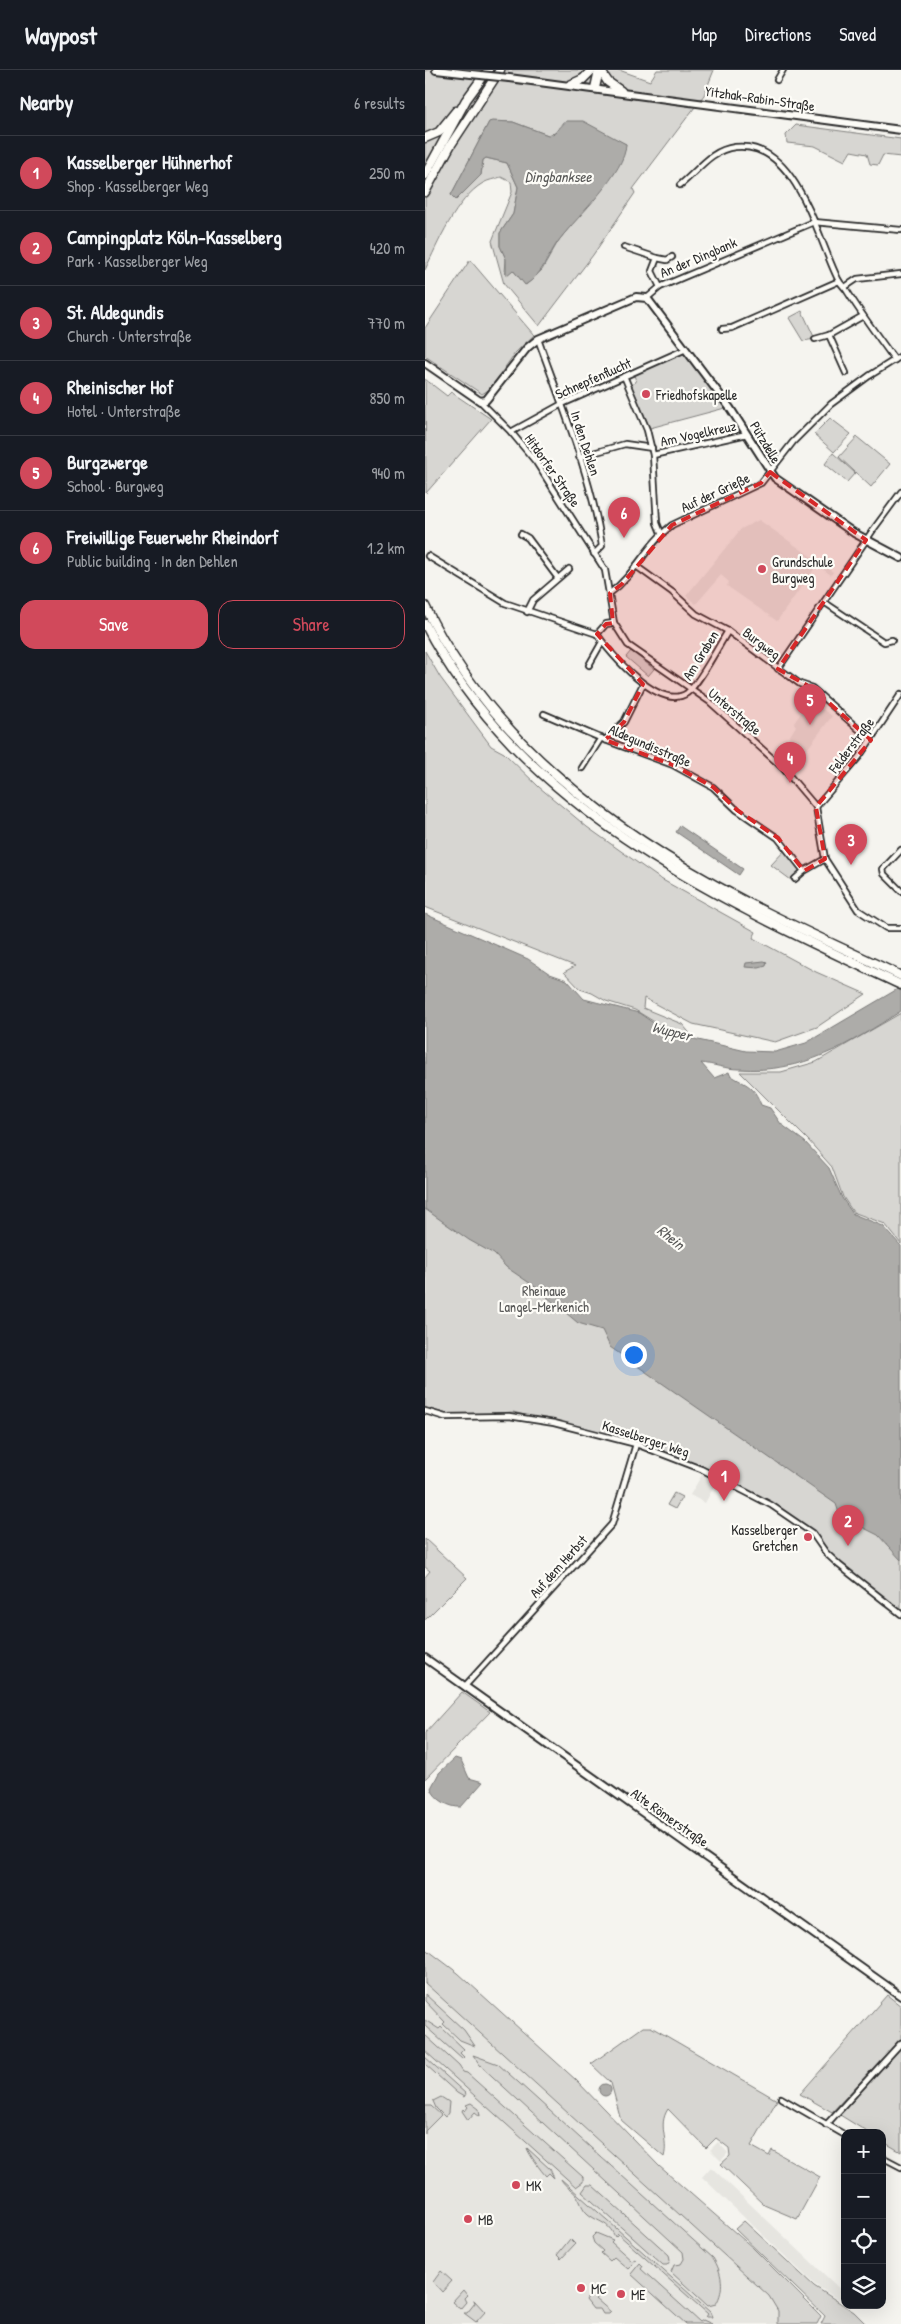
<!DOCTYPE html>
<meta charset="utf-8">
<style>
body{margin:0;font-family:"Patrick Hand",sans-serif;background:#242831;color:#f1f3f6}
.controls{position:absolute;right:15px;bottom:15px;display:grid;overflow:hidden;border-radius:10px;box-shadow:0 5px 20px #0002}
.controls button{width:45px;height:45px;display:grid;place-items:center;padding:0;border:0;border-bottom:1px solid #363941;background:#171b24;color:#f1f3f6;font:25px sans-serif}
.you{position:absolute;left:208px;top:1284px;width:18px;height:18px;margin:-12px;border:4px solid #fff;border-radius:50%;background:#1a73e8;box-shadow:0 0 0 8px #1a73e833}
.badge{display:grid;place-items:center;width:32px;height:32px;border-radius:50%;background:#d1495b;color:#fff;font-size:16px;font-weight:700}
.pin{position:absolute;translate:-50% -41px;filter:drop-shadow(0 1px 2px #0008)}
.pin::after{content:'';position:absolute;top:26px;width:18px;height:15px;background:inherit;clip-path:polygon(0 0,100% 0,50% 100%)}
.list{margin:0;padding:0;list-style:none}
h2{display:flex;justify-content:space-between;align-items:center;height:65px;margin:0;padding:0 20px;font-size:21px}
h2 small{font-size:16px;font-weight:400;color:#9ea1a6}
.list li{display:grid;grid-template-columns:32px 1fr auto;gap:15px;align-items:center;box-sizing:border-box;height:75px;padding:0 20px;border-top:1px solid #363941}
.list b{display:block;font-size:19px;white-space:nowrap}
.list p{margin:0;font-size:16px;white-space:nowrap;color:#9ea1a6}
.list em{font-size:16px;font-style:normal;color:#9ea1a6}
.actions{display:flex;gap:10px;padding:15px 20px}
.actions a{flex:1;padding:11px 0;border:1px solid #d1495b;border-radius:15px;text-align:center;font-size:18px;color:#d1495b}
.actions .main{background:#d1495b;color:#fff}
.icon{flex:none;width:28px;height:28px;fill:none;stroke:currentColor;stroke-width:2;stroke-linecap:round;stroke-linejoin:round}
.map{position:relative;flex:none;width:476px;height:2254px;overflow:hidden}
header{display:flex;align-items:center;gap:30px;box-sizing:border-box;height:70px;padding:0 25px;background:#171b24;border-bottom:1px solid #363941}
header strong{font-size:24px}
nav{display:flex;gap:28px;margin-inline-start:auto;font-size:18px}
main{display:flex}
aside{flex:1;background:#171b24}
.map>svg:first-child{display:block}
.built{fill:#e6e5e0}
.green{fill:#d7d6d2;stroke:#81807e;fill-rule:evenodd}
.water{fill:#adaca9;stroke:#797877}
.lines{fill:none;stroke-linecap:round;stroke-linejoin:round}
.street-casing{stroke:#2b2b2b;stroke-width:8}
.secondary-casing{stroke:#2b2b2b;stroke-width:10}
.highway-casing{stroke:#2b2b2b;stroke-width:11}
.street{stroke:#fdfcf7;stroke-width:4.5}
.secondary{stroke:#fdfcf7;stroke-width:6}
.highway{stroke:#fdfcf7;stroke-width:8}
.secondary-bridge-casing{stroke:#2b2b2b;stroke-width:10;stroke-linecap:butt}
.secondary-bridge{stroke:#fdfcf7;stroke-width:6}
.marked{fill:#d62828;fill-opacity:0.2;stroke:#d62828;stroke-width:4;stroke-dasharray:10 6;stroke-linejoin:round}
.poi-dot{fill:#d1495b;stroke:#fdfcf7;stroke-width:2}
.labels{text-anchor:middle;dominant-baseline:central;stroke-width:4.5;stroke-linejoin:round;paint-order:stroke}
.street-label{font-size:14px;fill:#2b2b2b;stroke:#fdfcf7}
.poi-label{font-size:14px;fill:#2b2b2b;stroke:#fdfcf7;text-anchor:start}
.park-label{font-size:14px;fill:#565655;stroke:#fdfcf7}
.water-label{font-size:15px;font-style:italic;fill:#585857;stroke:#fdfcf7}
</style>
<header>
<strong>Waypost</strong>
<nav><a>Map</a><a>Directions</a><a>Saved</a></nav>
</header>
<main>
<aside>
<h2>Nearby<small>6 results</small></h2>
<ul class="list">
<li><span class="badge">1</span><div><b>Kasselberger Hühnerhof</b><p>Shop · Kasselberger Weg</p></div><em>250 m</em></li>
<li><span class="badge">2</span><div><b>Campingplatz Köln-Kasselberg</b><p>Park · Kasselberger Weg</p></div><em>420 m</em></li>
<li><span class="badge">3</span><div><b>St. Aldegundis</b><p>Church · Unterstraße</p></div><em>770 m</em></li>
<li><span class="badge">4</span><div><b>Rheinischer Hof</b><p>Hotel · Unterstraße</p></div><em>850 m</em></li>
<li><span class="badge">5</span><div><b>Burgzwerge</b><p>School · Burgweg</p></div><em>940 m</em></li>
<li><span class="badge">6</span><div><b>Freiwillige Feuerwehr Rheindorf</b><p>Public building · In den Dehlen</p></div><em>1.2 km</em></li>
</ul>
<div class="actions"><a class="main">Save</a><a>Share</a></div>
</aside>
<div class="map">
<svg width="476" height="2254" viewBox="0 0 476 2254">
<rect width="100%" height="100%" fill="#f5f4ef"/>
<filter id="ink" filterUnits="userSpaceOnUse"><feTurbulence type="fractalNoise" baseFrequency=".02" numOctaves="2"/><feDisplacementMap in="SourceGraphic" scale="10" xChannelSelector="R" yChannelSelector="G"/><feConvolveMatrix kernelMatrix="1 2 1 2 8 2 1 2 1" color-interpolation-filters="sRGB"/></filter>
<g filter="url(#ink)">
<g class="built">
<path d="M334,450l74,52 -2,3 -14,-10 -40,56 -50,-35 2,-4 -8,-7 -25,29 -10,-8 55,-67z"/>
<path d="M385,630l22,16 -27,36 -17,-13 8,-13 -2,-3z"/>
<path d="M278,1403l15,6 -13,24 -15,-8z"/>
<path d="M0,1900l383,354h-383z"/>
<path d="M293,2072l10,11 -7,8 -11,-11z"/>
<path d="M286,2097l134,127v10l-31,-20 -112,-107z"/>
</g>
<g class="green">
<path d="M0,0h194l31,11 7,-11h57l-10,25 -71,94 2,4 -42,62 -54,71 -35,-42 -12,-43 20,-49 -1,-10 -10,-5c-6,2 -13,3 -18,6 -27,16 -45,60 -58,87zM64,52h24l35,13 7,-2 8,-11 63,22 -13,30 -54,66 -17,30 -16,15 -13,-15 -8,3 1,-14 -6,-13v-13l13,-19 5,-27 -11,-24 -21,-5 -3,2 -2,15 -25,25 -5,-5z"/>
<path d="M371,55l105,14v18l-18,-2 -5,10 -8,-1 -3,-10 -16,-3 -6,10 -30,-15 -28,-3 -1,-8z"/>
<path d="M45,190l64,75 -19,18 -25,36 -8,5 -57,-38v-28z"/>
<path d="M377,241l13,28 -12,2 -14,-23z"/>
<path d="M260,282l40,56 -75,20 -19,-43 5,-3 -2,-8z"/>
<path d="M0,309l22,17 4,-4 40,27 -65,74z"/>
<path d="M405,348l21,16 -17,18 -20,-18z"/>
<path d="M432,367l33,27 -19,23 -32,-30z"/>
<path d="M408,383l22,20 -8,9 -22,-18z"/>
<path d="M0,581l15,26 51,69 13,7 35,34 48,40 72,51 97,54 -3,6 63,34 50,22 -49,33 -42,15 -82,-18 -49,-26 -1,10 39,16 11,13 -27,-8 -31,-19 -29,-9 -14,-8 -12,-4 -16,-17 11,-6 -150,-59z"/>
<path d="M206,581l23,18 -6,7 -22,-19z"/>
<path d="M360,780l15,20 -9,10 -20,-15z"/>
<path d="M476,943v231l-16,-20 -32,-12 -10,-15 -11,-30 -24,-27 -68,-68h41l35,-10z"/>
<path d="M0,987l476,369v187l-74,-61 -12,-18 -12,-9 -78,-46 -37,-17 -60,-21 -115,-29 -57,4 -31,-8z"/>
<path d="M249,1423l8,4 -7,12 -8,-4z"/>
<path d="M0,1469l42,39 -42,42v-43l5,-6 -5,-4z"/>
<path d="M37,1622l28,20 -65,67v-46z"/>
<path d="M0,1878l33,25 118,107 83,86 94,82 68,68 -4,8h-39v-13l-9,-15 -344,-313z"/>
<path d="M0,1924l39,36 11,16 -15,-6 -17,-16 2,-2 -20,-21z"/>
<path d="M462,1925l14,11v32l-69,74 -32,-18z"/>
<path d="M0,1950l14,9 2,-2 23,22 -4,4 4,4 -2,2 -37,-33z"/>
<path d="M218,1957h8l126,73 -26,46 18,10 3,-6 48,27 -23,42 -33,-14 -43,-41 9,-8 -1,-8 -13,-10 -10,10 -38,-39c-11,17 1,30 -4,48l-43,-37 -10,-37 -20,-19z"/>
<path d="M0,1965l34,31 4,6 4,1 116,104v5l-7,5 -151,-136z"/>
<path d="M476,1977v105l-19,-11v-8h-13l-29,-18z"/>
<path d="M48,1985l25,9 215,194c9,14 12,31 3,46l-8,2 -37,-34 3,-7 7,-1 3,-5 -1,-7 -203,-187z"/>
<path d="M0,1987l41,37 -2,3 -7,-4 -32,-29z"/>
<path d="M16,2027l8,5 -1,11 -3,4 -9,-9 -3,-7z"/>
<path d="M46,2033l8,6 1,7 -5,-4 -7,8 -6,-9 1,-2 2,2 3,-4 -2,-2z"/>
<path d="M0,2036h6l10,9 -16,16v3z"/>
<path d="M102,2078l23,21 4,9 -5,-5 -3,3c-4,-4 -18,-23 -19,-28z"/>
<path d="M136,2109l149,133 2,5h-6l2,-3 -90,-80 -3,3c-7,-16 -16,-14 -27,-23 -6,-5 -7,-12 -11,-18 -4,-6 -13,-10 -16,-17z"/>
<path d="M162,2115h5l77,70 1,6 -3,4h-4l-81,-73z"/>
<path d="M319,2151l70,65 40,26 12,12h-45l4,-8 -90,-87z"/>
<path d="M171,2163l17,7 -2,2 21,19 3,-2 1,2 -8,8 -14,-12 -4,4 -9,-8 2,-2 -9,-8 -2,-6z"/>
<path d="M145,2169l5,5 -14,15 -4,-4z"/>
<path d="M215,2193l3,3 -2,3 59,53 3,-2 9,4h-26l-55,-50z"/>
<path d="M16,2201l11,10 -10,11 -9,-10z"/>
<path d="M38,2220l4,5 -3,3 2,4 -6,7 -8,-7z"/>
<path d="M166,2222h6l3,3 -4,4 15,13 -2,2h-6l-3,-5h-7l-7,-9z"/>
<path d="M49,2230l11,12 -9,10 -12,-9h3l8,-10z"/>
</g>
<g class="water">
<path d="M67,51l21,1 35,13 7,-2 11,-12h17l43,23c0,28 -49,73 -66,95 -12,15 -17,36 -35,46l-12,-15 -7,6v-17l-6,-13v-13l13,-19 5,-27 -11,-24 -21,-5 -3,2 -2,15 -25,25 -5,-5 38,-73z"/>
<path d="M255,756l63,43 -4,6 -63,-43z"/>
<path d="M0,844l103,45 22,15 17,6 17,19 55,14 29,20 78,18 29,1 31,-9 95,-56v24c-52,33 -98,63 -162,58 -13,0 -26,-5 -38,-6l13,15 15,-6 1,3c17,11 23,9 31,30l9,3 11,16 24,18 24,26 13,30 11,16 30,12 18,20v314l-23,-25 -38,-19 -4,-12 -226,-157 -8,-17 -24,-7 -44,-37 -28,-19 -12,-13 -25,-14 -44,-31z"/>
<path d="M339,891l3,1 -1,4 -7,2 -14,-1 1,-4z"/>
<path d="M30,1688l6,2 8,18 14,4 -22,25c-11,1 -27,-8 -30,-19l8,-15z"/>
<circle cx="180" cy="2020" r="6"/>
</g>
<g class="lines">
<g class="street-casing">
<g id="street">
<path d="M352,10l6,-10"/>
<path d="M255,115c18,-14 30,-35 55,-38 62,-7 82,91 103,132 2,5 7,8 9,12 15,24 31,46 48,69"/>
<path d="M199,177l33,11 -5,13 8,16"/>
<path d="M232,188l10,2 5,-3"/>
<path d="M420,217l12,-8 44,-5"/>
<path d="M222,228l13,-11 154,-65 87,8"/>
<path d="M297,259l10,-1 107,-47"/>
<path d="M404,265l17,38"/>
<path d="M113,269c24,67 53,136 64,207l-8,8"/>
<path d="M390,269l14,-4 34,-19"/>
<path d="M199,306l23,54 6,25 4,68 4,10"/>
<path d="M55,331l31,31 25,30 69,108 9,53 14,22 82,57 72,65 34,40 9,52 33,51 28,18h15"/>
<path d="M86,362l51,-28 124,-55"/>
<path d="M228,385l94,-21"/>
<path d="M154,387l46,-13 27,4"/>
<path d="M96,464l7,4 29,39"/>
<path d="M3,486l77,47 92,31 9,-10 8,-1"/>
<path d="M211,496l36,26 24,22 32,17 72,53 12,4 59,52"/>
<path d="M185,523c25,-18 37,-49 62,-68l89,-42 32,-41 38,-38 38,-28 32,-20"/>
<path d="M399,532l60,40 8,-2"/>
<path d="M102,542l6,-12 36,-31"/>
<path d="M172,564c13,20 63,78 90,59 12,-9 32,-48 41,-62"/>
<path d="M164,595l13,-23"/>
<path d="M353,599l95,-139 28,-38"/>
<path d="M119,644l61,26 68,25 40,22 24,23 41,28 26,33"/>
<path d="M180,670l19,-18 19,-38"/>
<path d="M157,698l19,-30"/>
<path d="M391,737l43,-50 42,-63"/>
<path d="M476,780l-18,19 1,5 17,17"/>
<path d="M370,809l9,-8 21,-12"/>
<path d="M0,1341l20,6 64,-1 45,7 82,21 65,25 70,36 41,28 14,20 13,12 62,49"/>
<path d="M40,1616l147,-162 24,-80"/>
<path d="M356,2028l64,37"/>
<path d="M401,2055l75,-82"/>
<path d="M457,2087l19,10"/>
</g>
</g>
<g class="secondary-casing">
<g id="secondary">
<path d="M11,0l35,4"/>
<path d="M84,8l392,52"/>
<path d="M0,293l55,38 6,-1 41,-52 11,-9 98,-42 11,1 83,110 45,70 79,55 47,25"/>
<path d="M0,1588l476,338"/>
</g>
</g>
<g class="highway-casing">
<g id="highway">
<path d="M175,0l8,12 13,9"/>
<path d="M145,15l13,-6 9,-9"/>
<path d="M170,18l4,-18"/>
<path d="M0,68l14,-6 17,-21"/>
<path d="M0,105l41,-75 22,-30"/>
<path d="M0,122l25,-46 50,-76"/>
<path d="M0,536c63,132 189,227 316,293 52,28 107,51 160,77"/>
<path d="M0,554c97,187 295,276 476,361"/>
</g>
</g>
<use href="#street" class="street"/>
<use href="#secondary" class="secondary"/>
<use href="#highway" class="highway"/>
<g class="secondary-bridge-casing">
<path id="secondary-bridge" d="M46,4l38,4"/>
</g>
<use href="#secondary-bridge" class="secondary-bridge"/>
</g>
</g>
<path class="marked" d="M345,402l96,68 -88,129 34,19 59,52 -55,67 9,52 -21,12 -26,-33 -41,-28 -24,-23 -40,-22 -68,-25 19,-18 19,-38 -46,-50 9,-10 7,-1 -3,-30 12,-9 50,-59 89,-42z"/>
<g class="poi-dot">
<circle cx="221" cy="324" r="5"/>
<circle cx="337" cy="499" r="5"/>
<circle cx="383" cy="1467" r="5"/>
<circle cx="91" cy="2115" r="5"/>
<circle cx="43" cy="2149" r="5"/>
<circle cx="156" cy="2218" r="5"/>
<circle cx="196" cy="2224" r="5"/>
</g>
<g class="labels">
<g class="street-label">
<text transform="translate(335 28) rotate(8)">Yitzhak-Rabin-Straße</text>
<text transform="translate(273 187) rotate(-23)">An der Dingbank</text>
<text transform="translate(168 308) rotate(-24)">Schnepfenflucht</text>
<text transform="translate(273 363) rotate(-12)">Am Vogelkreuz</text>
<text transform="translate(341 372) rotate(59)">Pützdelle</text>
<text transform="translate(161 373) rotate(72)">In den Dehlen</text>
<text transform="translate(128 400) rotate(55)">Hitdorfer Straße</text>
<text transform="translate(290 422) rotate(-25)">Auf der Grieße</text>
<text transform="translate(337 573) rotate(37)">Burgweg</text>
<text transform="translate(275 585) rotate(-58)">Am Graben</text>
<text transform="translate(310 641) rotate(40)">Unterstraße</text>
<text transform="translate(225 675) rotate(23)">Aldegundisstraße</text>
<text transform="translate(426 675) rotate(-53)">Felderstraße</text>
<text transform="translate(221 1368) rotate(18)">Kasselberger Weg</text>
<text transform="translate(133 1496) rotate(-48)">Auf dem Herbst</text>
<text transform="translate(245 1747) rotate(35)">Alte Römerstraße</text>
</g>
<g class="poi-label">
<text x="231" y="324">Friedhofskapelle</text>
<text x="347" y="491">Grundschule<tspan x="347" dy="16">Burgweg</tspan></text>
<text x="373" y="1459" text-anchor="end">Kasselberger<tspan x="373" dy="16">Gretchen</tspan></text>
<text x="101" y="2115">MK</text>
<text x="53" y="2149">MB</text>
<text x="166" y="2218">MC</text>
<text x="206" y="2224">ME</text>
</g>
<g class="park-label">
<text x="119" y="1220">Rheinaue<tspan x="119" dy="16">Langel-Merkenich</tspan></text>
</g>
<g class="water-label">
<text x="133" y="106">Dingbanksee</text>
<text transform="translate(247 961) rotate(14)">Wupper</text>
<text transform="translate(246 1167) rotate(38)">Rhein</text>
</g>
</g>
</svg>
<div class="controls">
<button>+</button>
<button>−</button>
<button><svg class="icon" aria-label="locate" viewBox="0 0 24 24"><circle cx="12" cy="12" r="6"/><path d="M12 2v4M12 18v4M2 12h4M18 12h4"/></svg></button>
<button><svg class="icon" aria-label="layers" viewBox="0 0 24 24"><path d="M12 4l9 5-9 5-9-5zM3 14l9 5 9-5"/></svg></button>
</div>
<div class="you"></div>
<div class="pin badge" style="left:299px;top:1431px">1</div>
<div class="pin badge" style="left:423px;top:1476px">2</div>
<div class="pin badge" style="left:426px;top:795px">3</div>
<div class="pin badge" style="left:365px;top:713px">4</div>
<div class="pin badge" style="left:385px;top:655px">5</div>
<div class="pin badge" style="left:199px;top:468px">6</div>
</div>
</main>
